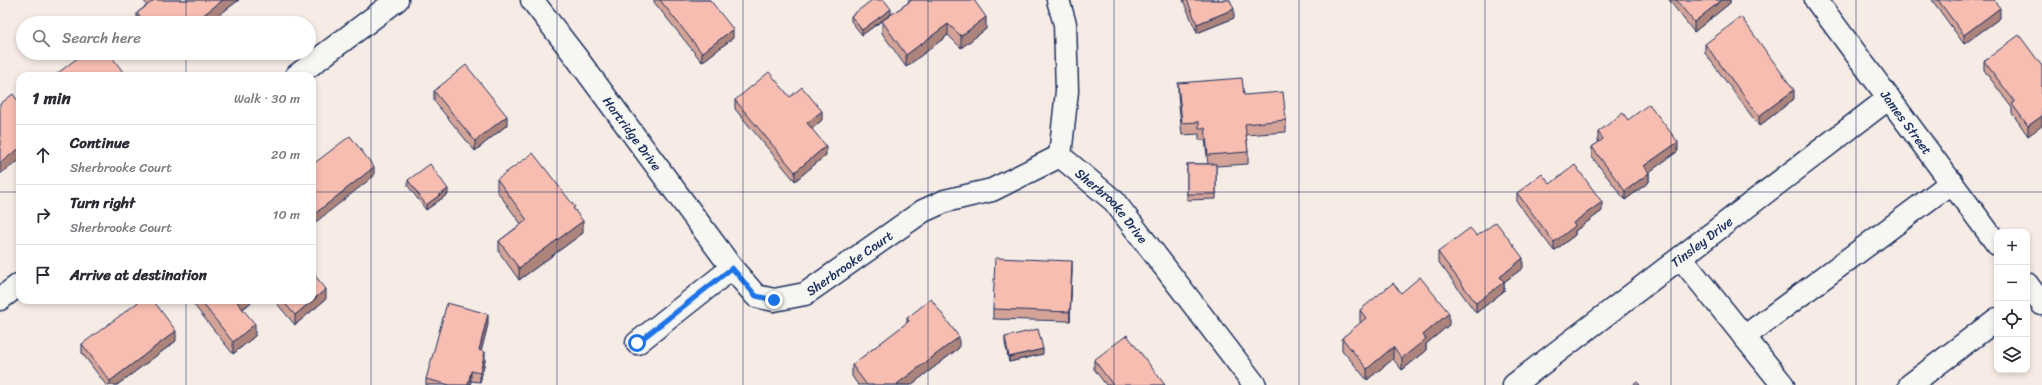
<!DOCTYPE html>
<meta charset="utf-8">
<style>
body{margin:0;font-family:Sriracha,sans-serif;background:#f7f7f7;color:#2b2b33}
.controls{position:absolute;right:12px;bottom:12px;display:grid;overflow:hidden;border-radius:8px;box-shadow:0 2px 6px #0003}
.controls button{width:36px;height:36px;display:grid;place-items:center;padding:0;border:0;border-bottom:1px solid #e1e1e2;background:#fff;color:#2b2b33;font:20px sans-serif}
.stop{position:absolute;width:12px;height:12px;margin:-9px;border:3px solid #1a73e8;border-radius:50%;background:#fff}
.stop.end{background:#1a73e8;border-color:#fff;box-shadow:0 1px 4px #0008}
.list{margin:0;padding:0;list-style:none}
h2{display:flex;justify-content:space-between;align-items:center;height:52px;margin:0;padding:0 16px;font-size:17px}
h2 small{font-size:13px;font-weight:400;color:#7c7c81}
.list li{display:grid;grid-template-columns:26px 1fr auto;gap:12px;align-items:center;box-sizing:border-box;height:60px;padding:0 16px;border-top:1px solid #e1e1e2}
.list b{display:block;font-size:15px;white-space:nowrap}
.list p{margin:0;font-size:13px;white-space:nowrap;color:#7c7c81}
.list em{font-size:13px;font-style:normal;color:#7c7c81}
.icon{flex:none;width:22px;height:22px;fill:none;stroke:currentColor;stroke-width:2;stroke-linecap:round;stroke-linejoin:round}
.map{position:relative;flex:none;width:2042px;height:385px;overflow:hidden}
.search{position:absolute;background:#fff;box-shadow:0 2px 6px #0003;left:16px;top:16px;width:300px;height:44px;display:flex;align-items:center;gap:10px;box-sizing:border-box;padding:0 14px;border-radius:22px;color:#7c7c81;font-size:15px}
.panel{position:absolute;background:#fff;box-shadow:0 2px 6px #0003;left:16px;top:72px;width:300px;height:232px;border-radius:12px}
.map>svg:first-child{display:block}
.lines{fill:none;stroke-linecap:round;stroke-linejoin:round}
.minor-casing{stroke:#1b2f5e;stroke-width:25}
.minor{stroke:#f6f6f2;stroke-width:22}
.wall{fill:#d4a398;stroke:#1b2f5e}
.shaded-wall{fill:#ad847c;stroke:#1b2f5e}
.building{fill:#f7bdb1;stroke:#1b2f5e}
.route{stroke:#1a73e8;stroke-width:5}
.grid{fill:none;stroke:#1b2f5e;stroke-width:1;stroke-opacity:0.55}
.labels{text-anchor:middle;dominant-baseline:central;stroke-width:3;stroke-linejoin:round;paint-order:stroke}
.street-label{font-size:13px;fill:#1b2f5e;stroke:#f6f6f2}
</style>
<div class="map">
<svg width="2042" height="385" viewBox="0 0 2042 385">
<rect width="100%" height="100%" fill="#f6ebe5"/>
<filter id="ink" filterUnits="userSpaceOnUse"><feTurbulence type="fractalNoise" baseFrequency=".025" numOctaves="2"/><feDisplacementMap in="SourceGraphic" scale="8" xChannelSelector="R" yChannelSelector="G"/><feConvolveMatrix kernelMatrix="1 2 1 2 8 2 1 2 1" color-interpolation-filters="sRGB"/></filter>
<g filter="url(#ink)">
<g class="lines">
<g class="minor-casing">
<g id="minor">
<path id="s1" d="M532,0l44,57 156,211"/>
<path d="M1058,0l7,24 2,67 -7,65"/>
<path id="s2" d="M1816,0l181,244"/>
<path d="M296,76l101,-76"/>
<path id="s3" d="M1060,156l54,45 141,184"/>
<path d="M1681,258l102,127"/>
<path d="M2027,284l15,20"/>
<path d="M0,299l20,-15"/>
<path d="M1744,337l208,-155"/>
<path id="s4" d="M637,343l95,-75 24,28 18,4 31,-6 118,-83 22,-10 47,-11 68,-34"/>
<path id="s5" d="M1514,385l375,-287"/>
<path d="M1910,385l87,-66"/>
</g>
</g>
<use href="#minor" class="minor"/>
</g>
<g class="wall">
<path d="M143,0h96l-31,23h-71v-10l10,-8z"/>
<path d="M654,0h56l23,38 -31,24 -48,-60z"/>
<path d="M908,0h66l12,29 -25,19 -13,-13 -42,32 -24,-34v-12l27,-19z"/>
<path d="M1183,0h47l4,18 -37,15z"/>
<path d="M1669,0h61v3l-36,29z"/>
<path d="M1932,0h62l6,18 -36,26z"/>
<path d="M891,14l-29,21 -11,-14v-5z"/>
<path d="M1705,44l89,55 -35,27 -54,-73z"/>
<path d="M158,53h11l-7,5z"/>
<path d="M1984,61l58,5 -14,70 -16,-23v-5l-28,-38z"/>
<path d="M1178,83l66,12 42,25v12l-40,3 2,17v12l-32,2v33l-29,1v-36h21l-3,-24h-6v-6l-17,1 -4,-40z"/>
<path d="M434,91l73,34 -32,26 -41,-50z"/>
<path d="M790,97l32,23 -10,9 14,26 -31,26 -60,-72v-9z"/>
<path d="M1628,120l50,31 -29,21v10l-24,18 -33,-43v-10l7,-5 -1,-1v-9z"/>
<path d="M497,179l78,31 8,23 -64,47 -20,-28v-11l22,-17 -24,-33z"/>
<path d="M408,180l40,14 -22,16 -18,-24z"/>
<path d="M1550,184l52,27 -27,20v4l-21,16 -37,-49v-9z"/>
<path d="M1477,236l46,32 -19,14v9l-28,22 -38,-52v-9z"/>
<path d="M1072,270l-2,51 -77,-2v-10z"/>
<path d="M1401,293l48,32 -23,19v7l-24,19 -9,-11 -26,21 -25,-30v-12l19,-15 -1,-1v-12z"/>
<path d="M326,299l-31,26 -21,-25h38z"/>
<path d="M190,300h64l-11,9 12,27 -22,18z"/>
<path d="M907,318l52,30 -48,37h-53l-6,-9v-11l55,-42z"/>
<path d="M488,324l-7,27 4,10 -5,21 -9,-1 -1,4h-44v-6z"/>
<path d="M1005,337l38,17 -34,8 -4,-19z"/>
<path d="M176,341l-59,44h-11l-24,-32v-9z"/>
<path d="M1094,360l71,25h-59l-12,-16z"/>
</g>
<g class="shaded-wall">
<path d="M223,0h16l-31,23h-15z"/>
<path d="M1722,0h8v3l-36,29v-10z"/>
<path d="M2000,8v10l-36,26v-9z"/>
<path d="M891,9v5l-29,21v-5z"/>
<path d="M1234,9v9l-37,15v-9z"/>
<path d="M986,17v12l-25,19v-12z"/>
<path d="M948,24v11l-42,32v-12z"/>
<path d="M733,29v9l-31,24v-9z"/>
<path d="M162,53h7l-7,5z"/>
<path d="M1794,90v9l-35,27v-10z"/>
<path d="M822,111v9l-15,13v-10z"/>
<path d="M507,116v9l-32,26v-10z"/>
<path d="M2042,116v10l-14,10v-10z"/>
<path d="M19,139h1v21l-20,14v-11z"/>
<path d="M1678,142v9l-34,25v-10z"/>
<path d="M826,146v9l-31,26v-9z"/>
<path d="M374,167v9l-62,49v-9z"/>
<path d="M1649,173v9l-24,18v-9z"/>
<path d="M448,189v5l-22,16v-5z"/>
<path d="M1602,202v9l-27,20v4l-21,16v-9l19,-19z"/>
<path d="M583,221v12l-64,47v-12z"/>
<path d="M1523,258v10l-19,14v9l-28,22v-10l24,-26z"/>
<path d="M1072,261v9l-2,51v-9z"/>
<path d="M326,289v10l-31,26v-10z"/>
<path d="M239,300h15l-17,13v-11z"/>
<path d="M1449,313v12l-23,19v7l-24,19v-12l21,-23z"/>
<path d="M488,314v10l-9,36v-10z"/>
<path d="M255,324v12l-22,18v-12z"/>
<path d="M176,331v10l-59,44h-7v-4z"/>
<path d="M959,337v11l-48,37h-14v-1z"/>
<path d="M1393,347v12l-26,21v-11z"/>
<path d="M1043,349v5l-34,8v-5z"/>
<path d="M485,352v9l-5,21v-9z"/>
<path d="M471,371v10l-1,4h-2z"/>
</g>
<g class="building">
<path d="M152,0h71l-30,23h-49l-7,-10 16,-12z"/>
<path d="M660,0h50l23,29 -31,24z"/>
<path d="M872,0h12l7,9 -29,21 -11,-14z"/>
<path d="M912,0h62l12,17 -25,19 -13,-12 -42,31 -24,-34z"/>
<path d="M1187,0h43l4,9 -37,15z"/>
<path d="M1676,0h46l-28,22z"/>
<path d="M1938,0h56l6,8 -36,27z"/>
<path d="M1741,17l53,73 -35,26 -54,-72z"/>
<path d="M2019,35l23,31v50l-14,10 -16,-22 3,-2 -31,-41z"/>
<path d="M84,53h25l17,23h-72z"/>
<path d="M466,65l41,51 -32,25 -41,-50z"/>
<path d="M769,72l21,25 12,-10 20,24 -15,12 19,23 -31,26 -60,-72z"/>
<path d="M1242,78l2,17 39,-3 3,28 -41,4 3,28 -40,3 -3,-27h-6v-6l-17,1 -4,-40z"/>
<path d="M13,94l7,10v35h-1l1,1v8l-20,15v-59z"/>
<path d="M1649,104l29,38 -34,24 5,7 -24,18 -33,-44 11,-8 -5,-7 25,-19 5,7z"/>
<path d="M350,136l24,31 -62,49v-51z"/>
<path d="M533,153l42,54 -2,1 10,13 -64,47 -20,-27 28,-21 -30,-41z"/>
<path d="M430,164l18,25 -22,16 -18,-25z"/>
<rect x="1187" y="164" width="29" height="30"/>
<path d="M1575,165l27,37 -29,21 2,3 -21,16 -37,-49 25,-19 8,10z"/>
<path d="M1496,222l27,36 -23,19 4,5 -28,21 -38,-51 32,-24 7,8z"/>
<path d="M995,258l77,3 -2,51 -77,-3z"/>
<path d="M312,272l14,17 -31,26 -13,-15h30z"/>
<path d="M1420,277l29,36 -26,22 3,4 -24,19 -9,-11 -26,22 -25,-31 24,-20 -6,-8 33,-27 8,10z"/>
<path d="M931,299l28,38 -62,47 1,1h-31l-15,-20 57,-44 -2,-3z"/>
<path d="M141,300h12l23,31 -66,50 -28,-37z"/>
<path d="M200,300h39l-2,2 18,22 -22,18z"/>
<path d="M447,303l41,11 -9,36 6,2 -5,21 -9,-2 -3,14h-18l-24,-6z"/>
<path d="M1038,329l5,20 -34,8 -4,-20z"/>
<path d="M1127,335l38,50h-52l-19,-25z"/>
<path d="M1637,382l3,3h-7z"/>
</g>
</g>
<g class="lines" filter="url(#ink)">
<path class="route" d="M637,343l95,-75 24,28 18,4"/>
</g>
<path class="grid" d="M186,0v23M371,0v385M557,0v385M743,0v385M928,0v385M1114,0v385M1299,0v385M1485,0v385M1671,0v385M1856,0v385M186,53v23M0,192h20M312,192h1730M186,300v85"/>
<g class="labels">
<g class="street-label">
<text stroke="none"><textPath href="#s2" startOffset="152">James Street</textPath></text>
<text stroke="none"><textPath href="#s1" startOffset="167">Hartridge Drive</textPath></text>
<text stroke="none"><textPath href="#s3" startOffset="72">Sherbrooke Drive</textPath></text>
<text stroke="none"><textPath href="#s5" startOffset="236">Tinsley Drive</textPath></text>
<text stroke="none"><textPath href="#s4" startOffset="262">Sherbrooke Court</textPath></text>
</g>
</g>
</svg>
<div class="controls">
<button>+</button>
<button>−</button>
<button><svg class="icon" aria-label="locate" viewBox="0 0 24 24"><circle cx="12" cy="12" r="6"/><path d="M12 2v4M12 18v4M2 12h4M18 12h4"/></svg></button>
<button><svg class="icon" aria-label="layers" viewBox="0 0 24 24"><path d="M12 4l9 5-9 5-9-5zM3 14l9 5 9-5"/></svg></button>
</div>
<div class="stop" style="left:637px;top:343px"></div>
<div class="stop end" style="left:774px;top:300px"></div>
<div class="search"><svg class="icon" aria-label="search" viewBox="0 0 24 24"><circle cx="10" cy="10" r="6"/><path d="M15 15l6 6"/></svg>Search here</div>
<section class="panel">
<h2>1 min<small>Walk · 30 m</small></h2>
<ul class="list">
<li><svg class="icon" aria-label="ahead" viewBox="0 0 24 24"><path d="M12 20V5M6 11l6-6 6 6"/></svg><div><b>Continue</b><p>Sherbrooke Court</p></div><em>20 m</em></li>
<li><svg class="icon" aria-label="right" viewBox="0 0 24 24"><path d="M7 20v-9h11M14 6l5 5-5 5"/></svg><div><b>Turn right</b><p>Sherbrooke Court</p></div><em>10 m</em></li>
<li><svg class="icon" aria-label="arrive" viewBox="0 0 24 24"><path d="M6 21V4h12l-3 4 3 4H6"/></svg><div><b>Arrive at destination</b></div></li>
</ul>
</section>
</div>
